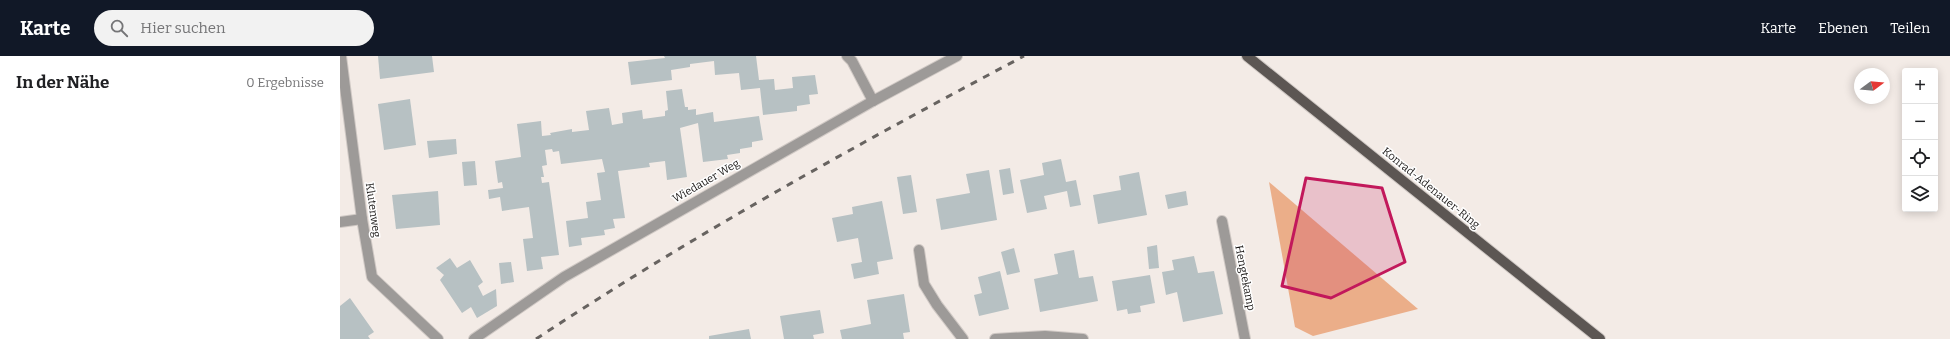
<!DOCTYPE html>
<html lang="de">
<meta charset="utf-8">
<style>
body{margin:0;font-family:Bitter,serif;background:#f2f2f2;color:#202124}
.controls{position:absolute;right:12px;top:12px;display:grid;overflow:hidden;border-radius:4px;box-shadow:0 2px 10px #0003}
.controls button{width:36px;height:36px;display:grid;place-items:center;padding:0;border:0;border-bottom:1px solid #e0e0e0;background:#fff;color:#202124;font:20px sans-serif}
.compass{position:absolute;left:1514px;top:12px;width:36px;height:36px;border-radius:50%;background:#fff;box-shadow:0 2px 10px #0003;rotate:74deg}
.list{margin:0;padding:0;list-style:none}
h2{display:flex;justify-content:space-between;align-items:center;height:52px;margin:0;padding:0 16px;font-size:17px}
h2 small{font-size:13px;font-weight:400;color:#757577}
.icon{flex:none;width:22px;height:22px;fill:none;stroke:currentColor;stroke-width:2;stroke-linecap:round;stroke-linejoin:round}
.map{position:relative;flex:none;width:1610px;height:283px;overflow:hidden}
header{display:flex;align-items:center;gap:24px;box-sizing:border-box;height:56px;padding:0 20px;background:#111827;color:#fff}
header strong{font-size:19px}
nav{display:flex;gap:22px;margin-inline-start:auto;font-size:14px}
.search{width:280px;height:36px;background:#f2f2f2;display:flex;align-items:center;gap:10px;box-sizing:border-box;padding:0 14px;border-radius:22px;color:#757577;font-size:15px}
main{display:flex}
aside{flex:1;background:#fff}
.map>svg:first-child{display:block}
.green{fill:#ebae89}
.building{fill:#b7c1c3}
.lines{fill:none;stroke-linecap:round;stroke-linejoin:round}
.minor-casing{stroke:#d0c9c5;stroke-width:12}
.major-casing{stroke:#d0c9c5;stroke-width:12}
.minor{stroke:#9d9a98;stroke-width:10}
.major{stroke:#5c5653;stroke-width:10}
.rail{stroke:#676360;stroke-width:3;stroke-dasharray:7 7;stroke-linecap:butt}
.marked{fill:#c2185b;fill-opacity:0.2;stroke:#c2185b;stroke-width:3;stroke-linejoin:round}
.labels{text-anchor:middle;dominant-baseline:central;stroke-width:3;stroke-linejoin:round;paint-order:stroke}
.street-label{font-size:11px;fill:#191615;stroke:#fff}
</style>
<header>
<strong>Karte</strong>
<div class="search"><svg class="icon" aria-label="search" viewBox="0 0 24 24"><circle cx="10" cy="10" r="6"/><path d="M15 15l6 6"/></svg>Hier suchen</div>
<nav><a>Karte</a><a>Ebenen</a><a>Teilen</a></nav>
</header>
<main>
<aside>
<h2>In der Nähe<small>0 Ergebnisse</small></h2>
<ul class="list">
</ul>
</aside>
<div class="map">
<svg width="1610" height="283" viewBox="0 0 1610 283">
<rect width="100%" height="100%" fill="#f3ebe6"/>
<path class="green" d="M929,126l149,127 -105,27 -18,-9z"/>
<g class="building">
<path d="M38,0h54l2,16 -54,7z"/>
<path d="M324,0h92l3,24 15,-1 1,11 18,-2 -1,-11 23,-2 3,19 -9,1 1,9 -13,2v5l-34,4 -3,-27 -19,2 -2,-17 -24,2 -1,-14 -24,3v3l-19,3 1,10 -41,5 -3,-23 37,-4z"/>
<path d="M342,33l3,18h3v3l8,-1v6l17,-3 1,10 45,-6 4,24 -11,2v5l-12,2v4l-13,2 1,4 -25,3 -5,-39 -18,5 7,49 -20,3 -2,-19 -16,2 1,4 -32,4 7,47 -12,1 2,9 -11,2 1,5 -24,3 1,7 -13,2 -3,-26 22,-3 -2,-16 15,-2 -4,-27 8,-1 -3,-13 -41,5 -2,-13 -6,1 -1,-3 -7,1 2,15 -5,1 2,11h-3l1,6 7,-1 10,73 -18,2 2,12 -16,2 -4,-32 10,-1 -4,-31 -27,4 -2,-14 -11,2 -1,-9 15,-2 -1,-6 -4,1 -3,-22 26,-4 -4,-33 24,-3 1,15 9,-1 -1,-2 22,-4v3l17,-2 -3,-19 23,-3 3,17 11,-2 -1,-10 20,-3 1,9 22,-3v-5l3,-1 -2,-19z"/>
<path d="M70,43l6,46 -32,5 -6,-46z"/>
<path d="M116,83l1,15 -28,4 -2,-17z"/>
<path d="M721,103l5,23 10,-2 5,25 -11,2 -3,-16 -23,5 3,13 -20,4 -7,-33 24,-5 -2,-12z"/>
<path d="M135,105l2,24 -13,1 -2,-24z"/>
<path d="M670,112l4,25 -11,2 -4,-25z"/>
<path d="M649,114l8,50 -56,10 -5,-31 34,-6 -4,-19z"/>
<path d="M799,116l8,43 -49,9 -5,-29 28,-5 -2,-14z"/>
<path d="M571,119l6,37 -14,2 -6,-37z"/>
<path d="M98,135l2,34 -44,4 -4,-34z"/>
<path d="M846,135l2,14 -20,4 -3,-14z"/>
<path d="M542,145l11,58 -16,3 2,12 -25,5 -3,-15 11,-2 -4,-24 -21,4 -5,-24 21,-4 -1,-7z"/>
<path d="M817,189l2,23 -10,1 -2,-22z"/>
<path d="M674,192l6,24 -13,3 -6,-23z"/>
<path d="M734,194l5,28 14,-2 5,25 -58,11 -6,-33 24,-5 -4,-20z"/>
<path d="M854,200l4,17 16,-2 9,43 -40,8 -6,-30 -11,3 -4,-23 12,-2 -2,-10z"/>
<path d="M110,202l7,10 13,-8 13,22 -5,4 5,10 13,-7 1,17 -20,12 -6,-11 -9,6 -22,-33 4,-5 -8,-7z"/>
<path d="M171,206l3,20 -13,2 -2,-21z"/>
<path d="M660,215l9,38 -30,7 -5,-21 8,-2 -4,-16z"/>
<path d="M810,219l5,28 -15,3 1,6 -13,2 -1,-5 -10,2 -5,-30z"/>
<path d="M564,238l6,38 -7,1 1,6h-62l-2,-9 31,-6 -4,-24z"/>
<path d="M10,242l24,34 -6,4 2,3h-30v-33z"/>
<path d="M480,254l4,23 -11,2 1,4h-30l-4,-23z"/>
<path d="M409,273l2,10h-42v-3z"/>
</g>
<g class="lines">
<g class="minor-casing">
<g id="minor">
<path d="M1,0l21,163 10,58 66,62"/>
<path d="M507,0l5,5 21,40"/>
<path d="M882,165l23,118"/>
<path d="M0,166l22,-3"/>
<path d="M579,194l5,34 13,21 26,34"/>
<path d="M134,283l90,-62 309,-176 84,-45"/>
<path d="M655,283l50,-3 38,3"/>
</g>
</g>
<g class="major-casing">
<path id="major" d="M907,0l353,283"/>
</g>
<use href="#minor" class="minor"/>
<use href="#major" class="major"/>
<path class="rail" d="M196,283c157,-104 322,-195 488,-283"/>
</g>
<path class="marked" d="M966,122l76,10 23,74 -74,36 -49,-12z"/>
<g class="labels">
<g class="street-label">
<text transform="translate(366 125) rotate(-30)">Wiedauer Weg</text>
<text transform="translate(1091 132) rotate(39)">Konrad-Adenauer-Ring</text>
<text transform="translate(33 154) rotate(82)">Klutenweg</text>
<text transform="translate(905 222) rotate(79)">Hengtekamp</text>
</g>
</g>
</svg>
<div class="controls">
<button>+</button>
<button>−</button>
<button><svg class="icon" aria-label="locate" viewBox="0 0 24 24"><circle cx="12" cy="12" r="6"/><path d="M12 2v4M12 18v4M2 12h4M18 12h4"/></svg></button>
<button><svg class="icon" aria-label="layers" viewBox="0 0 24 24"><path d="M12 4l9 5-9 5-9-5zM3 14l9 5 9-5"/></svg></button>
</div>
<svg class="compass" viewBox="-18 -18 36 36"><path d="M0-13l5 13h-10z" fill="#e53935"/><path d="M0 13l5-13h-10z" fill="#757577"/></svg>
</div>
</main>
